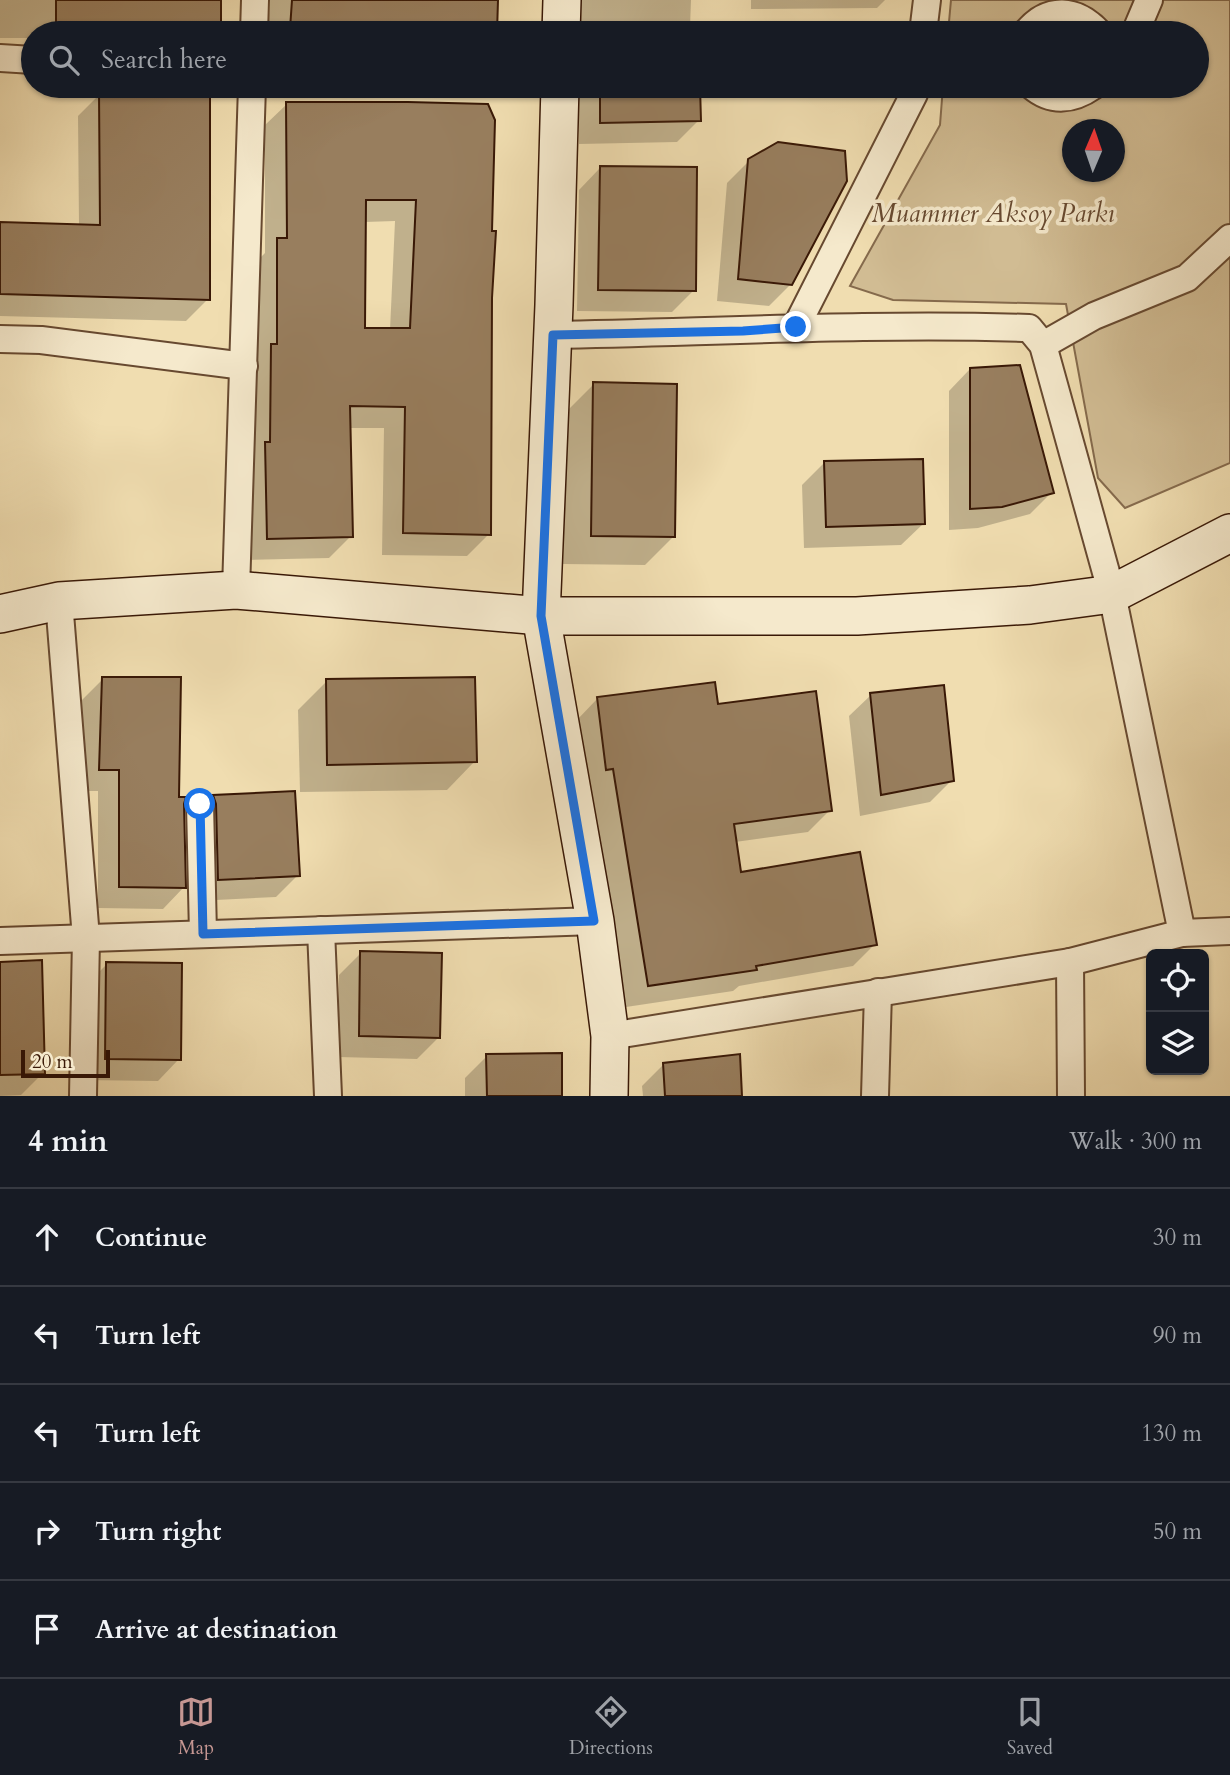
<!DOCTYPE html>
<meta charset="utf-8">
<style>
body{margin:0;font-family:Cardo,serif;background:#20242c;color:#f1f3f6}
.controls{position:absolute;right:21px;bottom:21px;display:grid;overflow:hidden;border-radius:10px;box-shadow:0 2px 5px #0004}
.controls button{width:63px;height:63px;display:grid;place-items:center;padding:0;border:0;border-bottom:2px solid #363941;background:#171b24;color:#f1f3f6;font:35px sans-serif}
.compass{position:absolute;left:1062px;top:119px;width:63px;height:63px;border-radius:50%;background:#171b24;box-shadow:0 2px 5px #0004;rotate:2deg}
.scale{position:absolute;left:21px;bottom:18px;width:89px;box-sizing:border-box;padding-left:7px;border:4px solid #391806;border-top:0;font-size:19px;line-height:24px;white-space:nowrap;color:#391806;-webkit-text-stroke:5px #f5e9cc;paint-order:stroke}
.stop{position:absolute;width:21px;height:21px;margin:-16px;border:5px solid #1a73e8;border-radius:50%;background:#fff}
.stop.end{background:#1a73e8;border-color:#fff;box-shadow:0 2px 7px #0008}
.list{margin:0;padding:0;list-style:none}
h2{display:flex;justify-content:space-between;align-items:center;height:91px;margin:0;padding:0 28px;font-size:30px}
h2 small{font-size:23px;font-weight:400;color:#9ea1a6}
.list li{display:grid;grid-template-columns:46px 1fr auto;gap:21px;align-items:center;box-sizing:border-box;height:98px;padding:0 28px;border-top:2px solid #363941}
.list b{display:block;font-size:26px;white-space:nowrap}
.list em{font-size:23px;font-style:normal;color:#9ea1a6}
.icon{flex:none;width:38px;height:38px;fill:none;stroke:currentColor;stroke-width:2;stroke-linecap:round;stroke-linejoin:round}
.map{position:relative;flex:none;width:1230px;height:1096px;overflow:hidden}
.search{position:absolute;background:#171b24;box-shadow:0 2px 5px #0004;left:21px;right:21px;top:21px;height:77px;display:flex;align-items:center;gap:18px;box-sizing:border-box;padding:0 24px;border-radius:38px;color:#9ea1a6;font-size:26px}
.sheet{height:581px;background:#171b24}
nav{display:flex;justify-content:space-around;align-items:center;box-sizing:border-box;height:98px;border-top:2px solid #363941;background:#171b24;font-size:19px;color:#9ea1a6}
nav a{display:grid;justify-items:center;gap:4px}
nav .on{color:#c59692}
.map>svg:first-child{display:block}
.green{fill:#d1bc93;stroke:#856a4c;stroke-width:2;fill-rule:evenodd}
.shadow{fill:#0003;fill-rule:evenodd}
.building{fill:#987e5e;stroke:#391806;stroke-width:2;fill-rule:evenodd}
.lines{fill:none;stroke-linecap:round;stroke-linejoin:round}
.street-casing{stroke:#674930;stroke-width:30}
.secondary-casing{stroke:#391806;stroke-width:40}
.street{stroke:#f5e9cc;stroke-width:26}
.secondary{stroke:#f5e9cc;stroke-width:37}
.route{stroke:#1a73e8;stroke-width:9}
.labels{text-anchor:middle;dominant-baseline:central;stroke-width:7;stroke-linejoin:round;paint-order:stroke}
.park-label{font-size:26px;font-style:italic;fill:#674930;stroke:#f5e9cc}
</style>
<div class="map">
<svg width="1230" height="1096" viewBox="0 0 1230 1096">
<rect width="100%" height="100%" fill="#f0ddb0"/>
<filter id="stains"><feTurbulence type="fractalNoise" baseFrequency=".00286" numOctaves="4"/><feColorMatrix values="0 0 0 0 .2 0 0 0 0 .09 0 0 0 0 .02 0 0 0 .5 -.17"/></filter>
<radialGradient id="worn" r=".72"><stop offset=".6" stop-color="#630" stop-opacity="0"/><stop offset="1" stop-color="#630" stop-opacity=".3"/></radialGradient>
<path class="green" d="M951,0h279v463l-105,45 -27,-30 -32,-174 -173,-4 -43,-14 90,-161 3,-39h254v-53h-249zM1072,130h42v42h-42z"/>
<g class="shadow">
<path d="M0,0h219v30l-3,3h-183v5h-33z"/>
<path d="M270,0h226l-1,33h-227z"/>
<path d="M578,0h113l-1,27h7v6h-120z"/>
<path d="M751,0h134l-8,8 -126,1z"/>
<path d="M578,86h120l1,34 -22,22 -98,2z"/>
<path d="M100,94l108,205 -22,22 -186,-5v-92l79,2 -1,-110z"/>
<path d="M407,103l83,194 -1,237 -22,22 -85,-1 2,-127h-35l2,108 -22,22 -83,2 10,-298 9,-9v-128l22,-21zM395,221l-5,109 -26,-1 1,-107z"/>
<path d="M749,161l42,123 -22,22 -52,-5 10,-118z"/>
<path d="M600,168l94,122 -22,22 -95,-1 2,-121z"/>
<path d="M970,369l82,123 -22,22 -52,14 -29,2v-139z"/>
<path d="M594,384l79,153 -28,28 -82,-1 2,-151z"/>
<path d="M824,463l99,61 -22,21 -97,3 -2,-63z"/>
<path d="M103,679l81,208 -21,22 -65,-1v-117h-20l3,-90z"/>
<path d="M327,681l148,80 -28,29 -147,2 -2,-82z"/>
<path d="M871,695l81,85 -22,22 -70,14 -11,-100z"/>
<path d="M597,699l119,7 114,104 -22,22 -73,10 5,32 135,70 -22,22 -114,20 -6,5 -107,16 -35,-217 -6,1 -9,-70z"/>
<path d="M214,797l84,78 -22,22 -80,4 -4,-82z"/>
<path d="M361,953l78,84 -22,22 -79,-2 1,-82z"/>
<path d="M0,963l43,110 -22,22 -21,1z"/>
<path d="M107,964l72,95 -21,22 -74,-1 1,-94z"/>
<path d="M487,1056l74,40h-96v-18z"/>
<path d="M664,1064l76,32h-97l-1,-10z"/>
</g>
<g class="building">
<path d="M56,0h165v31l-165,-3z"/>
<path d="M292,0h206l-1,33h-136l-71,-4z"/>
<path d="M600,86h100l1,35 -101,2z"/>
<path d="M99,92h111v208l-210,-6v-72l100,3z"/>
<path d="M286,102h122l80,2 7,16 -3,111h4l-4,67 -1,237 -88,-2 2,-126 -55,-1 3,131 -86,2 -2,-97h5l1,-98h6v-106h10zM366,200h50l-6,128h-45z"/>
<path d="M778,142l67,9 2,30 -55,104 -54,-6 10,-120z"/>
<path d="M600,166l97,1 -1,124 -98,-1z"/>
<path d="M1020,365l34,128 -52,14 -32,2v-141z"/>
<path d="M593,382l84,2 -2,153 -84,-1z"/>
<path d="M923,459l2,65 -99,3 -2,-66z"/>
<path d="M102,677h79l-2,120h7l-2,7 2,84 -67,-1v-117h-20z"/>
<path d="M475,677l2,85 -150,3 -1,-86z"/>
<path d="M715,682l3,22 98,-13 16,120 -98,13 7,48 119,-20 17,93 -121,21 1,4 -109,16 -35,-217 -7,1 -9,-73z"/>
<path d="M944,685l10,96 -73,14 -11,-102z"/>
<path d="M295,791l5,85 -82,4 -2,-76 -3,-9z"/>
<path d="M360,951l82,2 -2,85 -81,-2z"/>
<path d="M42,960l3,114 -45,1v-113z"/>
<path d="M106,962l76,1 -1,97 -76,-1z"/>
<path d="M562,1053v43h-75l-1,-42z"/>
<path d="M740,1054l2,42h-77l-2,-33z"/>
</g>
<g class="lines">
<g class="street-casing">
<g id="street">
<path d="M254,33l1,-33"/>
<path d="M923,33l4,-33"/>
<path d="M1026,33c22,-27 50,-25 73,0"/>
<path d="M1135,33l14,-33"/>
<path d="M0,58l33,2"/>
<path d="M1032,86c20,17 41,14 61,0"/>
<path d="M796,327l118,-233 1,-8"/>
<path d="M553,335c159,-3 318,-12 476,-7l14,17 69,249 70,339 -112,29 -460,74"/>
<path d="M0,339l41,1 203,26"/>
<path d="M1043,345l51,-29 93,-38 43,-40"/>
<path d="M236,590l16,-504"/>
<path d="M59,601l27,337 -3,158"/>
<path d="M200,804l3,130"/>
<path d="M321,930l7,166"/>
<path d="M1182,933l48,-2"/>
<path d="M0,941l595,-20"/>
<path d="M1070,962l1,134"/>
<path d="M875,1096l3,-104"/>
</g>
</g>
<g class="secondary-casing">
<g id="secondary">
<path d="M561,33l1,-33"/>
<path d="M560,86l-6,219 -13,311 54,305 15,115 -1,60"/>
<path d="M0,614l59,-13 177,-11 305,26h316l173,-11 82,-11 118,-61"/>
</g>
</g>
<use href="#street" class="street"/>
<use href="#secondary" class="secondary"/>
</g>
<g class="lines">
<path class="route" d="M200,804l3,130 391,-13 -53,-305 12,-281 190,-4 53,-4"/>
</g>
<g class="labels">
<g class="park-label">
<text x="993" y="213">Muammer Aksoy Parkı</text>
</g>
</g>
<rect width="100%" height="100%" filter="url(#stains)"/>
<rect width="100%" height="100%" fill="url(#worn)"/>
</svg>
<div class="controls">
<button><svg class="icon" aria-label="locate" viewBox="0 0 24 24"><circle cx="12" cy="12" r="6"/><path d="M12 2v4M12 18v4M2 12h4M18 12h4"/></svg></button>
<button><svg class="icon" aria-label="layers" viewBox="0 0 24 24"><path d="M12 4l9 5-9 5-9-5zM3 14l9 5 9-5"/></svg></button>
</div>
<svg class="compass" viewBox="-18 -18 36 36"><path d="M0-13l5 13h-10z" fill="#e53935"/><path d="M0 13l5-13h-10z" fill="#9ea1a6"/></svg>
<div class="scale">20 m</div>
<div class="stop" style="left:200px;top:804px"></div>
<div class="stop end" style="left:796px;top:327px"></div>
<div class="search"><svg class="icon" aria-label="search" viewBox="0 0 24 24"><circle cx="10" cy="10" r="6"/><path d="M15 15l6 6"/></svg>Search here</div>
</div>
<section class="sheet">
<h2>4 min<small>Walk · 300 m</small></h2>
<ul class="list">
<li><svg class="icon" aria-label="ahead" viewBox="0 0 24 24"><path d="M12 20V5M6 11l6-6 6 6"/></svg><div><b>Continue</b></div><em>30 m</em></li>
<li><svg class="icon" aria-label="left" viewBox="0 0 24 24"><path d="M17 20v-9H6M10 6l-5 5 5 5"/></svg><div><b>Turn left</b></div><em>90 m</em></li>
<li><svg class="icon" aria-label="left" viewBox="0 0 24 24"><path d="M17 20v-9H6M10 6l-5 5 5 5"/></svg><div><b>Turn left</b></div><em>130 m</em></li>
<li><svg class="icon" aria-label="right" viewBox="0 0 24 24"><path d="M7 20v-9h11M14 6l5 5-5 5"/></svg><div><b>Turn right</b></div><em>50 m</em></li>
<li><svg class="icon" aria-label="arrive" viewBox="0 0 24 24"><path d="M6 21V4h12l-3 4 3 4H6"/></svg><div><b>Arrive at destination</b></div></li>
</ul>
</section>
<nav>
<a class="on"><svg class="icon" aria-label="map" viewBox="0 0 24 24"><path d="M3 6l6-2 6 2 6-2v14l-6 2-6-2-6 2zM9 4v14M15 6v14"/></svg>Map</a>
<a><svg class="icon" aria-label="directions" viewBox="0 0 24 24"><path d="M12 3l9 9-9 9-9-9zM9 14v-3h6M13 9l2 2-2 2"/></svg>Directions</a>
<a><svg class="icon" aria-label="saved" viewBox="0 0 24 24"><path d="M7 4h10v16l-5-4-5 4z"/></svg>Saved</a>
</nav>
